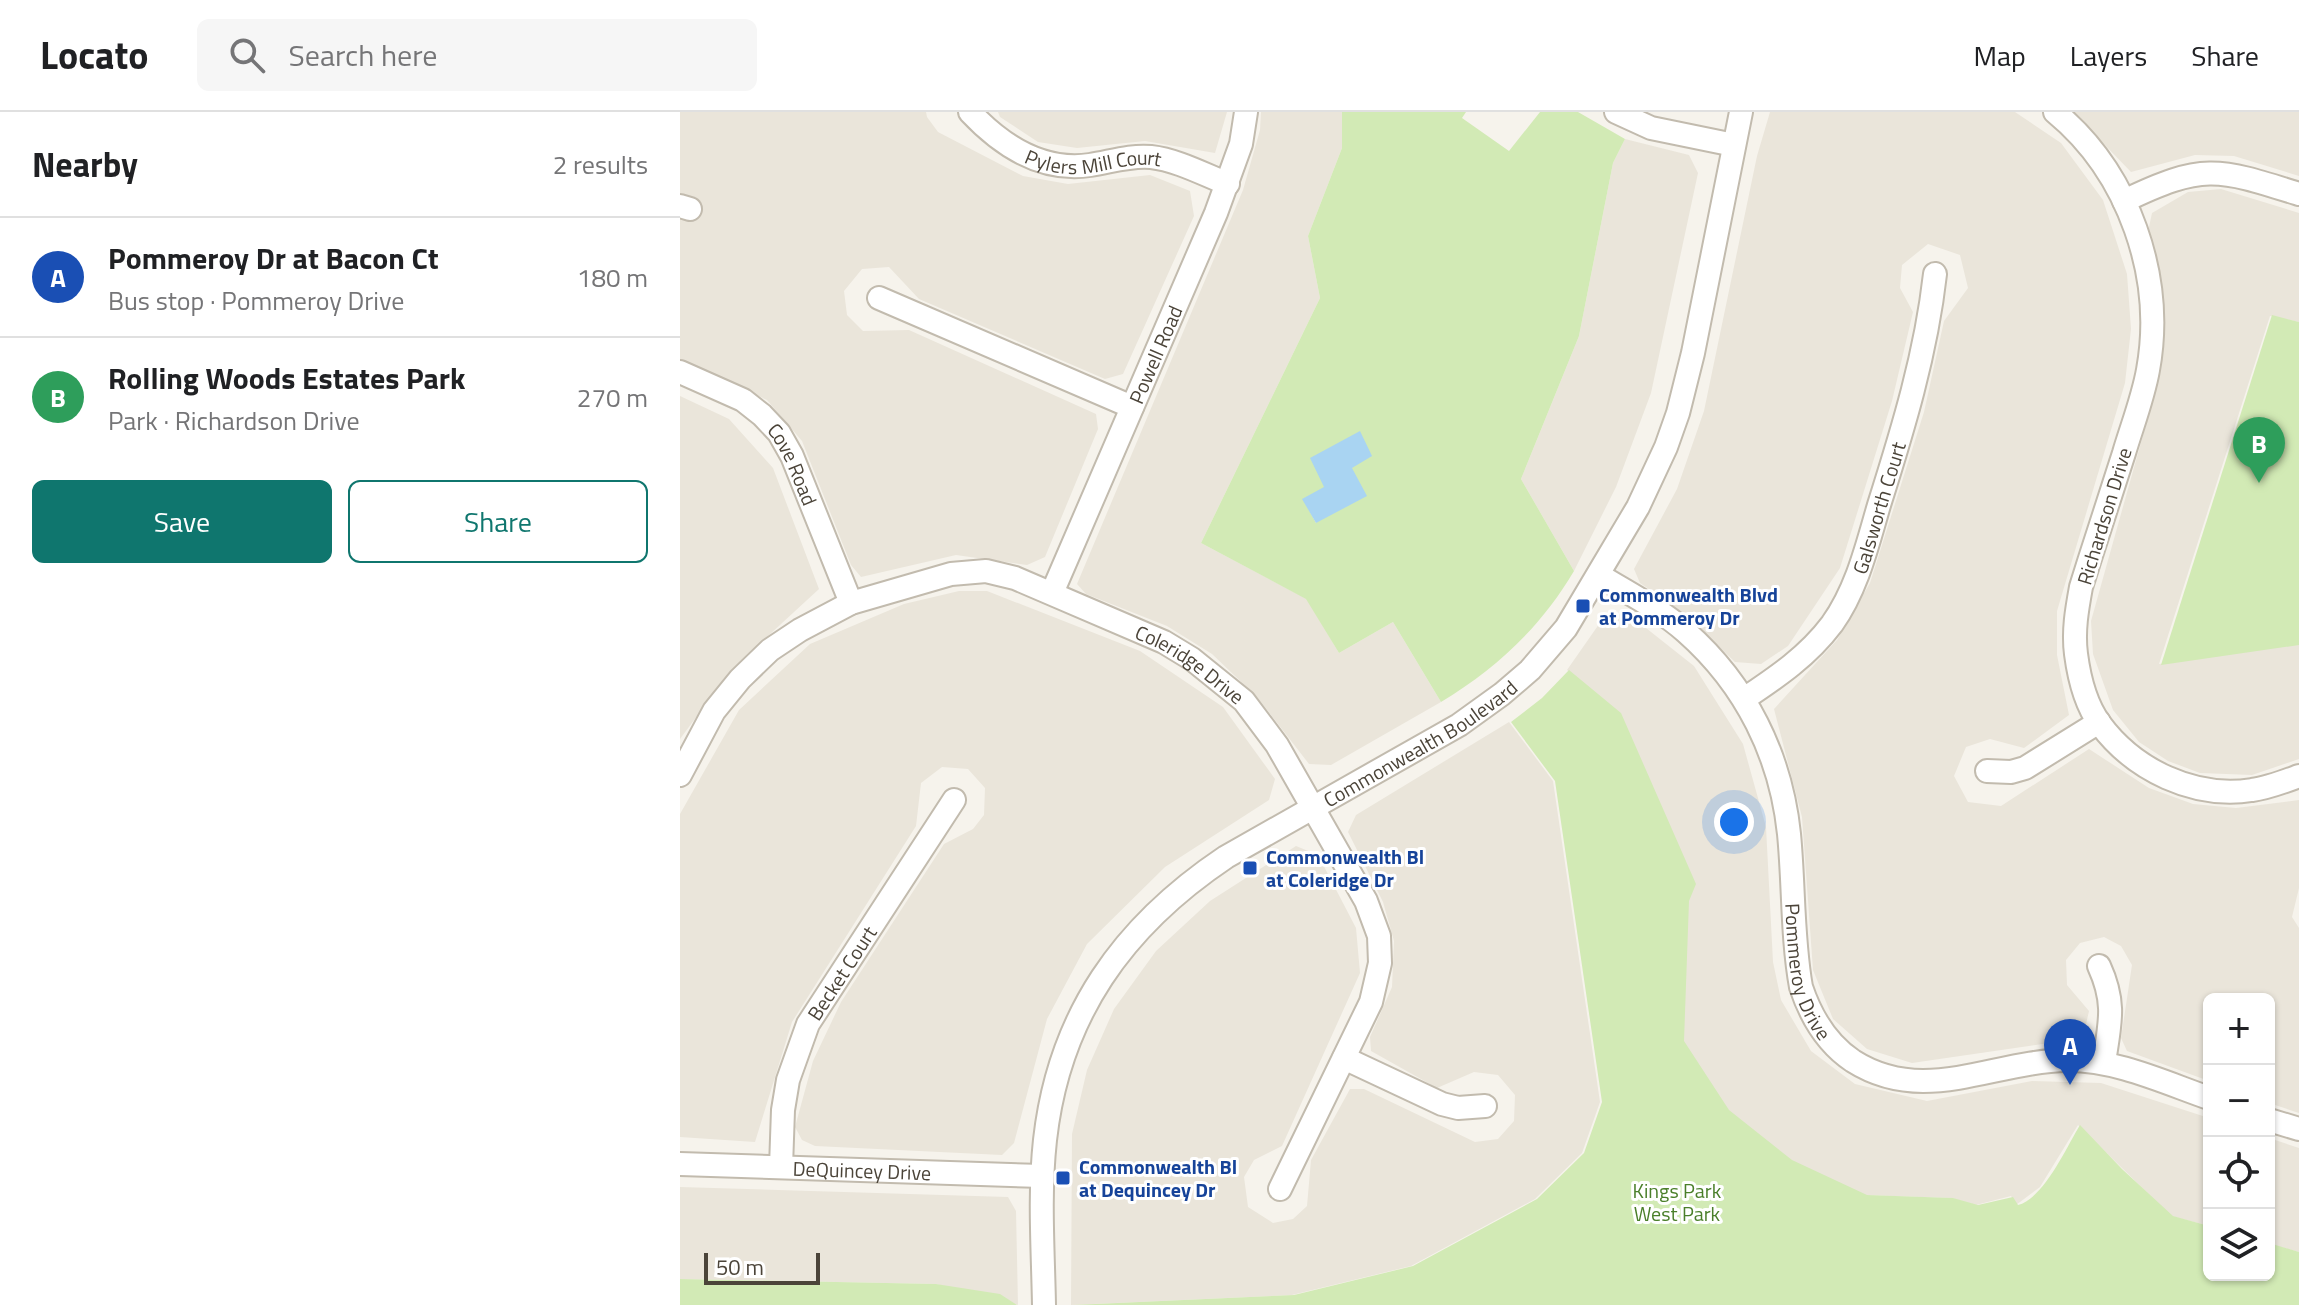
<!DOCTYPE html>
<meta charset="utf-8">
<style>
body{margin:0;font-family:"Titillium Web",sans-serif;background:#f6f6f6;color:#202124}
.controls{position:absolute;right:24px;bottom:24px;display:grid;overflow:hidden;border-radius:12px;box-shadow:0 2px 6px #0004}
.controls button{width:72px;height:72px;display:grid;place-items:center;padding:0;border:0;border-bottom:2px solid #e0e0e0;background:#fff;color:#202124;font:40px sans-serif}
.scale{position:absolute;left:24px;bottom:20px;width:116px;box-sizing:border-box;padding-left:8px;border:4px solid #4b4439;border-top:0;font-size:22px;line-height:28px;white-space:nowrap;color:#4b4439;-webkit-text-stroke:6px #fff;paint-order:stroke}
.you{position:absolute;left:1054px;top:710px;width:28px;height:28px;margin:-20px;border:6px solid #fff;border-radius:50%;background:#1a73e8;box-shadow:0 0 0 12px #1a73e833}
.badge{display:grid;place-items:center;width:52px;height:52px;border-radius:50%;background:#0f766e;color:#fff;font-size:26px;font-weight:700}
.pin{position:absolute;translate:-50% -66px;filter:drop-shadow(0 2px 4px #0008)}
.pin::after{content:'';position:absolute;top:42px;width:28px;height:24px;background:inherit;clip-path:polygon(0 0,100% 0,50% 100%)}
.list{margin:0;padding:0;list-style:none}
h2{display:flex;justify-content:space-between;align-items:center;height:104px;margin:0;padding:0 32px;font-size:34px}
h2 small{font-size:26px;font-weight:400;color:#757577}
.list li{display:grid;grid-template-columns:52px 1fr auto;gap:24px;align-items:center;box-sizing:border-box;height:120px;padding:0 32px;border-top:2px solid #e0e0e0}
.list b{display:block;font-size:30px;white-space:nowrap}
.list p{margin:0;font-size:26px;white-space:nowrap;color:#757577}
.list em{font-size:26px;font-style:normal;color:#757577}
.actions{display:flex;gap:16px;padding:24px 32px}
.actions a{flex:1;padding:18px 0;border:2px solid #0f766e;border-radius:12px;text-align:center;font-size:28px;color:#0f766e}
.actions .main{background:#0f766e;color:#fff}
.icon{flex:none;width:44px;height:44px;fill:none;stroke:currentColor;stroke-width:2;stroke-linecap:round;stroke-linejoin:round}
.map{position:relative;flex:none;width:1619px;height:1193px;overflow:hidden}
header{display:flex;align-items:center;gap:48px;box-sizing:border-box;height:112px;padding:0 40px;background:#fff;border-bottom:2px solid #e0e0e0}
header strong{font-size:38px}
nav{display:flex;gap:44px;margin-inline-start:auto;font-size:28px}
.search{width:560px;height:72px;background:#f6f6f6;display:flex;align-items:center;gap:20px;box-sizing:border-box;padding:0 28px;border-radius:12px;color:#757577;font-size:30px}
main{display:flex}
aside{flex:1;background:#fff}
.map>svg:first-child{display:block}
.residential{fill:#eae5da}
.green{fill:#d2eab5;fill-rule:evenodd}
.water{fill:#a9d4f2}
.lines{fill:none;stroke-linecap:round;stroke-linejoin:round}
.minor-casing{stroke:#c2bbae;stroke-width:26}
.minor{stroke:#fff;stroke-width:22}
.transit-dot{fill:#1a4fb4;stroke:#fff;stroke-width:3}
.labels{text-anchor:middle;dominant-baseline:central;stroke-width:6;stroke-linejoin:round;paint-order:stroke}
.street-label{font-size:20px;fill:#4b4439;stroke:#fff}
.transit-label{font-size:20px;font-weight:bold;fill:#164399;stroke:#fff;text-anchor:start}
.park-label{font-size:20px;fill:#4a7f2a;stroke:#fff}
</style>
<header>
<strong>Locato</strong>
<div class="search"><svg class="icon" aria-label="search" viewBox="0 0 24 24"><circle cx="10" cy="10" r="6"/><path d="M15 15l6 6"/></svg>Search here</div>
<nav><a>Map</a><a>Layers</a><a>Share</a></nav>
</header>
<main>
<aside>
<h2>Nearby<small>2 results</small></h2>
<ul class="list">
<li><span class="badge" style="background:#1a4fb4">A</span><div><b>Pommeroy Dr at Bacon Ct</b><p>Bus stop · Pommeroy Drive</p></div><em>180 m</em></li>
<li><span class="badge" style="background:#2e9e5b">B</span><div><b>Rolling Woods Estates Park</b><p>Park · Richardson Drive</p></div><em>270 m</em></li>
</ul>
<div class="actions"><a class="main">Save</a><a>Share</a></div>
</aside>
<div class="map">
<svg width="1619" height="1193" viewBox="0 0 1619 1193">
<rect width="100%" height="100%" fill="#f6f3ec"/>
<g class="residential">
<path d="M0,0h246l1,5 11,15 85,44 45,8 82,-9 40,16 4,25 -71,158 -18,5 -186,-80 -30,-32 -27,2 -18,22 3,24 16,16 46,-1 187,84 2,15 -53,128 -18,8 -71,-10 -95,22 -10,-12 -49,-124 -35,-41 -87,-40z"/>
<path d="M318,0h229l-12,41 -70,-12 -68,7 -39,-6 -38,-25z"/>
<path d="M581,0h81v36l-34,88 12,62 -119,245 106,56 32,54 54,-31 48,80 -110,63 -22,-1 -52,-67 -45,-43 -45,-28 -81,-32 -9,-10 166,-394 17,-60z"/>
<path d="M1090,0h245l46,31 42,57 24,74 4,55 -6,54 -68,228v44l12,60 -45,33 -34,-9 -24,8 -12,29 14,26 33,4 88,-57 60,39 44,16 43,4 63,-8v88l-7,29 7,11v185l-30,-10v-104h-60v82l-82,-30 -6,-13 11,-73 -11,-19 -17,-9 -24,6 -14,17 1,25 22,26 -4,18 -15,11 -158,23 -45,-14 -34,-30 -20,-49 -11,-153 -28,-108 63,-69 33,-57 54,-171 20,-91 24,-33 -8,-33 -32,-11 -26,21 -2,23 13,24 -21,89 -52,167 -52,78 -27,18 -26,-2 -51,-49 -44,-30 -6,-14 43,-80 27,-78 53,-255z"/>
<path d="M1393,0h226v64l-65,-20 -39,-1 -64,17z"/>
<path d="M945,27l64,16 9,18 -47,220 -35,94 -42,84 -53,-92 58,-143 34,-173z"/>
<path d="M1541,77l78,24v109l-29,-6 -111,348 140,-20v115l-47,16 -52,-2 -32,-12 -29,-19 -26,-32 -20,-56 -2,-33 70,-250 3,-64 -16,-75 4,-19 36,-21z"/>
<path d="M0,284l49,23 44,49 46,121 -88,81 -51,69z"/>
<path d="M279,479h28l153,60 83,56 52,72 -6,21 -104,67 -78,77 -40,75 -33,124 -12,12 -187,-9 -13,-6 -7,-13 18,-66 28,-59 103,-158 29,-15 11,-14 1,-27 -17,-19 -26,-2 -21,16 -5,43 -124,196 -37,120 -75,-5v-323l59,-104 71,-66 94,-40z"/>
<path d="M947,501l67,53 49,78 23,83 7,135 8,38 30,51 44,33 72,17 105,-20 69,2 108,35v108l-38,-10 -93,-91 -38,62 -24,18 -5,-9 -35,9 -25,-7 -86,-3 -75,-35 -63,-50 -45,-69 -63,-329 -52,-42 37,-53z"/>
<path d="M829,610l44,59 47,321 -18,51 -47,46 -124,67 -119,29 -221,10 1,-171 15,-64 27,-61 42,-58 54,-50 86,-55 22,9 38,73 4,45 -78,173 -28,14 -10,17 4,30 25,16 20,-4 14,-13 4,-46 39,-71h14l111,53 23,-3 16,-18 1,-26 -17,-20 -24,-3 -37,16 -66,-37 -1,-14 22,-50 2,-46 -11,-39 -35,-70 8,-17z"/>
<path d="M1589,1026l30,10v104l-30,-8z"/>
<path d="M0,1075l328,10 8,14 2,94 -82,-21 -256,-5z"/>
</g>
<g class="green">
<path d="M662,0h124l-4,6 47,33 31,-39h38l47,27 -12,24 -34,173 -58,143 53,92c-33,56 -78,98 -133,131l-48,-80 -54,31 -33,-54 -105,-56 119,-245 -12,-62 34,-88zM680,319l-8,37 -36,55 -13,-24 21,-11z"/>
<path d="M1592,203l27,7v323l-138,20z"/>
<path d="M889,558l52,43 75,171 -7,17 -5,140 45,69 63,50 75,35 86,3 25,7 35,-8 5,8c26,-7 48,-57 62,-80l42,44 51,47 36,10v49h60v-32l30,9v53h-1226l221,-10 119,-29 124,-67 47,-46 18,-51 -47,-321 -44,-59 31,-24z"/>
<path d="M0,1167l256,5 64,10 17,11h-337z"/>
</g>
<path class="water" d="M680,319l12,25 -20,12 15,28 -51,27 -14,-24 22,-12 -14,-29z"/>
<g class="lines">
<g class="minor-casing">
<g id="minor">
<path id="s1" d="M290,0c31,33 72,60 120,53 20,-3 40,-10 61,-8 26,3 52,17 77,27"/>
<path d="M936,0l35,16 83,17"/>
<path d="M1375,0c74,61 110,165 93,258 -5,28 -16,56 -24,83 -14,44 -29,89 -43,134 -4,22 -8,44 -5,67 3,23 10,51 24,70 34,46 94,75 152,66 16,-2 31,-8 47,-14"/>
<path d="M1444,89c79,-38 93,-33 175,-7"/>
<path d="M0,94l10,3"/>
<path d="M199,186l253,109"/>
<path id="s2" d="M0,260l63,28 19,15 17,18 13,23 59,147"/>
<path id="s3" d="M919,463c29,18 61,34 87,57 60,53 95,124 103,202 5,51 3,103 12,153 10,30 25,56 52,74 71,45 139,0 215,-1 49,0 95,22 141,38"/>
<path id="s4" d="M372,481l164,-380 25,-69 5,-32"/>
<path id="s5" d="M1064,587c33,-22 64,-43 88,-75 25,-35 35,-78 47,-119 24,-76 47,-151 56,-231"/>
<path d="M1307,659l24,1 14,-4 74,-46"/>
<path id="s6" d="M0,663l34,-64 26,-32 30,-29 30,-20 51,-27 100,-29 35,-3 29,7 149,64 28,17 52,42 33,44 89,156 13,35 1,27 -9,39 -91,187"/>
<path d="M1419,854c17,37 11,57 5,96"/>
<path d="M664,946l98,46 16,4 27,-2"/>
<path d="M1589,1008l30,9"/>
<path id="s7" d="M0,1052l362,12"/>
<path id="s8" d="M101,1055l2,-57 5,-30 20,-56 146,-224"/>
<path id="s9" d="M364,1193c-1,-55 -5,-110 1,-165 14,-125 78,-214 181,-283l233,-132 43,-31 28,-24 36,-42 72,-121 28,-60 12,-34 15,-60 48,-241"/>
</g>
</g>
<use href="#minor" class="minor"/>
</g>
<g class="transit-dot">
<rect x="895" y="486" width="16" height="16" rx="4"/>
<rect x="562" y="748" width="16" height="16" rx="4"/>
<rect x="375" y="1058" width="16" height="16" rx="4"/>
</g>
<g class="labels">
<g class="street-label">
<text stroke="none"><textPath href="#s1" startOffset="140">Pylers Mill Court</textPath></text>
<text stroke="none"><textPath href="#s4" startOffset="260">Powell Road</textPath></text>
<text stroke="none"><textPath href="#s2" startOffset="152">Cove Road</textPath></text>
<text stroke="none"><textPath href="#s5" startOffset="242">Galsworth Court</textPath></text>
<text transform="translate(1424 404) rotate(-73)">Richardson Drive</text>
<text stroke="none"><textPath href="#s6" startOffset="614">Coleridge Drive</textPath></text>
<text stroke="none"><textPath href="#s9" startOffset="738">Commonwealth Boulevard</textPath></text>
<text stroke="none"><textPath href="#s3" startOffset="476">Pommeroy Drive</textPath></text>
<text stroke="none"><textPath href="#s8" startOffset="208">Becket Court</textPath></text>
<text stroke="none"><textPath href="#s7" startOffset="182">DeQuincey Drive</textPath></text>
</g>
<g class="transit-label">
<text x="919" y="482">Commonwealth Blvd<tspan x="919" dy="23">at Pommeroy Dr</tspan></text>
<text x="586" y="744">Commonwealth Bl<tspan x="586" dy="23">at Coleridge Dr</tspan></text>
<text x="399" y="1054">Commonwealth Bl<tspan x="399" dy="23">at Dequincey Dr</tspan></text>
</g>
<g class="park-label">
<text x="997" y="1078">Kings Park<tspan x="997" dy="23">West Park</tspan></text>
</g>
</g>
</svg>
<div class="controls">
<button>+</button>
<button>−</button>
<button><svg class="icon" aria-label="locate" viewBox="0 0 24 24"><circle cx="12" cy="12" r="6"/><path d="M12 2v4M12 18v4M2 12h4M18 12h4"/></svg></button>
<button><svg class="icon" aria-label="layers" viewBox="0 0 24 24"><path d="M12 4l9 5-9 5-9-5zM3 14l9 5 9-5"/></svg></button>
</div>
<div class="scale">50 m</div>
<div class="you"></div>
<div class="pin badge" style="left:1390px;top:973px;background:#1a4fb4">A</div>
<div class="pin badge" style="left:1579px;top:371px;background:#2e9e5b">B</div>
</div>
</main>
